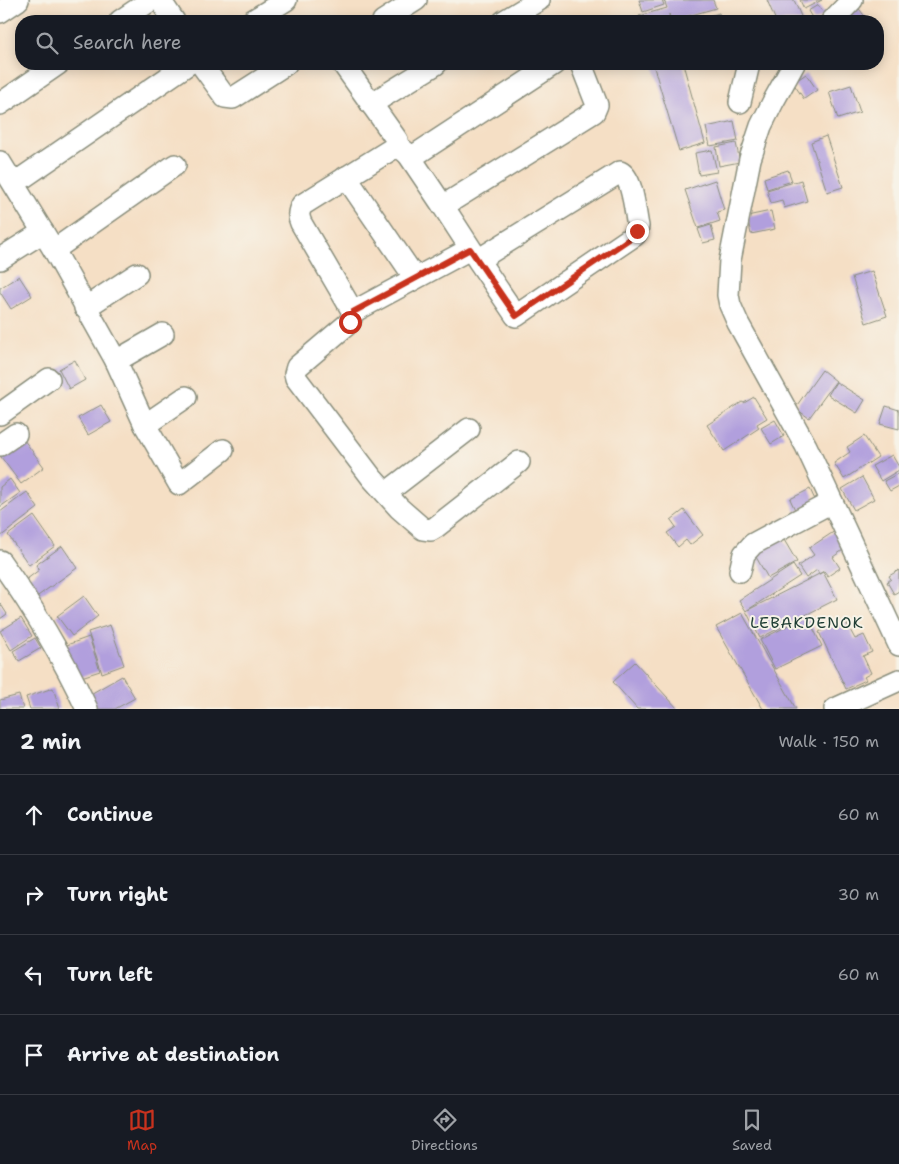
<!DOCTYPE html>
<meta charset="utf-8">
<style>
body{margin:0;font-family:"Shantell Sans",sans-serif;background:#242831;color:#f1f3f6}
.stop{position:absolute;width:15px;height:15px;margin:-11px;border:4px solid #c8321e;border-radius:50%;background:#fff}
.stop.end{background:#c8321e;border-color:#fff;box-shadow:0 1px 5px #0008}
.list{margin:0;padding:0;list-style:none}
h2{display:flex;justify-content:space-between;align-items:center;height:65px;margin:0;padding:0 20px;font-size:21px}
h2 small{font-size:16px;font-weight:400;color:#9ea1a6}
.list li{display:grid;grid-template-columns:32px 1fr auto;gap:15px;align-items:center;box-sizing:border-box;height:80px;padding:0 20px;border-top:1px solid #363941}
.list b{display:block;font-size:19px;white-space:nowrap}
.list em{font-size:16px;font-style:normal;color:#9ea1a6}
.icon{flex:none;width:28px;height:28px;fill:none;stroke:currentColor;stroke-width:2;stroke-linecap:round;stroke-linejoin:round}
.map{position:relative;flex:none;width:899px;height:709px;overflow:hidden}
.search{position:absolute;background:#171b24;box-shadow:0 2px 12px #0003;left:15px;right:15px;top:15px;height:55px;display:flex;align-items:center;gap:12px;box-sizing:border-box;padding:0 18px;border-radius:20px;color:#9ea1a6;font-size:19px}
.sheet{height:385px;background:#171b24}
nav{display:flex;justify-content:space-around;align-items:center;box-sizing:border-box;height:70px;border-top:1px solid #363941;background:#171b24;font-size:14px;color:#9ea1a6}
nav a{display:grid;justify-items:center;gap:2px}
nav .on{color:#c8321e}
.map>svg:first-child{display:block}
.building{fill:#b19fdd}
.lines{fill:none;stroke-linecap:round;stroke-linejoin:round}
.minor-casing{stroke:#8a8e7c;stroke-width:24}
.minor{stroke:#fff;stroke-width:21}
.route{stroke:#c8321e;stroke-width:6}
.labels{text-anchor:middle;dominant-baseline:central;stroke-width:4;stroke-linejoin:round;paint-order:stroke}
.quarter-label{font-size:16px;letter-spacing:1px;fill:#1f3d34;stroke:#f7f3e8}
</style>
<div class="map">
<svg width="899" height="709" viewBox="0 0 899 709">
<rect width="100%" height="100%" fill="#f7f3e8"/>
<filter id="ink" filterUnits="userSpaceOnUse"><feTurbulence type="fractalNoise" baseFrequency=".02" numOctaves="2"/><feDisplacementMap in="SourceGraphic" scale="10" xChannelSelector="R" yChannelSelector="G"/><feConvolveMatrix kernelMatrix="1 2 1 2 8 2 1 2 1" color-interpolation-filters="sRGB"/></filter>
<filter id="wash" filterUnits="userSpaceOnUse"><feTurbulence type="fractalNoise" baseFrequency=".0096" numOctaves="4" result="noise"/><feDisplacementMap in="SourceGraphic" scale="20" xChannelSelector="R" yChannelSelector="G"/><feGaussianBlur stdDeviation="1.12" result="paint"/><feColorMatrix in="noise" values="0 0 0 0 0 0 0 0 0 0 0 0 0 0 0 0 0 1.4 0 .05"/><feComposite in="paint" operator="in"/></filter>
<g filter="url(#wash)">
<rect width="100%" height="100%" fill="#f5dfc5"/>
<g id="blocks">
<g class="building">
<path d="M639,0h23l2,5 -21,7z"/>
<path d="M664,0h49l3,8 -45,13 -2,-7 1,7h-29l-2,-5 28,-8z"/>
<path d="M767,0h27l9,21h-27z"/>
<path d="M800,0h22l-18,9z"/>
<path d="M818,5l7,10 -11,6 -6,-10z"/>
<path d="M857,6l9,12 -4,3h-24z"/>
<path d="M719,13l2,8h-29z"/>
<path d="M653,64h30l22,79 -26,8z"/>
<path d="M806,74l11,16 -13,9 -11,-16z"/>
<path d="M851,85l9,27 -22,7 -9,-27z"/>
<path d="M734,121l4,20 -28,5 -4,-19z"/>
<path d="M826,136l17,51 -16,5 -16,-50z"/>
<path d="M736,143l4,19 -21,4 -3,-19z"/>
<path d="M712,150l5,22 -18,3 -4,-22z"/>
<path d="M788,170l4,11 -25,8 -3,-11z"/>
<path d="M715,180l9,30 -7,2 3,9 -22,7 -13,-38z"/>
<path d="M801,180l6,21 -23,7 -2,-8 -11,3 -4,-13z"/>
<path d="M771,211l4,18 -24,5 -4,-18z"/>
<path d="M711,225l4,15 -12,3 -5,-14z"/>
<path d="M872,271l15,45 -21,7 -14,-46z"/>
<path d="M19,276l13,20 -21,13 -11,-17v-4z"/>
<path d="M75,360l10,20 -16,9 -10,-20z"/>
<path d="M822,370l14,11 -27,37 -14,-10z"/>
<path d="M836,382l29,18 -8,13 -29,-18z"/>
<path d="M754,397l13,21 -10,6 2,4 -35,23 -17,-26 35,-23 2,1z"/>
<path d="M101,405l10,17 -23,13 -10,-17z"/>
<path d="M886,406l13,4v19l-19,-5z"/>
<path d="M775,420l9,16 -13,8 -10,-16z"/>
<path d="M864,436l14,21 -34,22 -10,-16 16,-11 -3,-5z"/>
<path d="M24,440l20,27 -23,17 -20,-27z"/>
<path d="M892,455l7,12v3l-18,11 -9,-15z"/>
<path d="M899,473v13l-9,5 -6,-10z"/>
<path d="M862,477l12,22 -20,11 -12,-21z"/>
<path d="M10,479l10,14 -20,14v-20z"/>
<path d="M810,489l6,13 -20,10 -6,-13z"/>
<path d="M27,492l11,16 -38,29v-25z"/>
<path d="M684,510l19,25 -13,10 -4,-5 -8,7 -11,-14 9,-6 -5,-7z"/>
<path d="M34,516l21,30 -26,19 -21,-30z"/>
<path d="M835,531l11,17 -13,9 7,11 -12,8 -4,-5 -5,3 -2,-4 -11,8 -8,-12 16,-11 -5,-7z"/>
<path d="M780,533l17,29 -29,16 -16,-28z"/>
<path d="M62,546l15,22 -42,30 -12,-16 16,-12 -3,-5z"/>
<path d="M793,565l7,11 -54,35 -7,-11z"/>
<path d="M899,570v21l-5,3 -7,-12 4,-3 -2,-3z"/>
<path d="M823,572l14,27 -77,39 -14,-27z"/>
<path d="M84,596l14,20 -26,20 -15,-20z"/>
<path d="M0,603l7,11 -7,5z"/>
<path d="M742,613l54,96h-33l-47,-82z"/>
<path d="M807,616l15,30 -47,23 -15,-29z"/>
<path d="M21,618l11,18 -21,14 -11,-19z"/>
<path d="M838,622l1,3 7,-3 9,17 9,-4 8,17 -9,4 8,17 -7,4 2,3 -20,9 -27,-57z"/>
<path d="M110,625l14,40 -22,8 -14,-41z"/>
<path d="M89,637l11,34 -25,8 -11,-33z"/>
<path d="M35,638l6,10 -22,13 -6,-10z"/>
<path d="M635,662l43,47h-41l-24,-27z"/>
<path d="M122,676l13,22 -20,11h-20l-8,-13z"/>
<path d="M53,688l7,21h-30l-4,-12z"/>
<path d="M19,695l4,14h-23v-9z"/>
</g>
</g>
</g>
<g filter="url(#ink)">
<use href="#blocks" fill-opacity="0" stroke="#8a8e7c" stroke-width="1"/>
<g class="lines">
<g class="minor-casing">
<g id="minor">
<path d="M160,0l14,21"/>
<path d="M0,12l18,-12"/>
<path d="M120,21l31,-21"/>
<path d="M252,21l34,-21"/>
<path d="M383,21l33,-21"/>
<path d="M504,21l35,-21"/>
<path d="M832,21l20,-21"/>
<path d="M201,64l24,33 8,1 53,-34"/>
<path d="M343,64l54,76 -2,7 -93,58c-4,7 -4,11 -1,18l52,89 -3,10 -53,45 -2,7 1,4 76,100 27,30 24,21 8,1 5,-3 83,-65"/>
<path d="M794,64l-21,38 -12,24 -11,33 -20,101 -2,35 2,10 8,18 68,123 93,199"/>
<path d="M740,102l9,-38"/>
<path d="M0,104l58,-40"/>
<path d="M371,104l65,-40"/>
<path d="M398,146l10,8 7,1 139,-91"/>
<path d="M408,154l35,52 151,-94 3,-7 -16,-41"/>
<path d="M0,162l54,88 121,-85"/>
<path d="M346,177l69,101"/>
<path d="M15,183l173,-119"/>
<path d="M443,206l35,54 142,-88c13,6 15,40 18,54l-1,5 -2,4 -119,81 -38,-56"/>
<path d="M54,250l62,111 29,64 34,59 44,-34"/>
<path d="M0,259l43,-27"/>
<path d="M85,308l52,-34"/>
<path d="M353,312l117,-63"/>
<path d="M116,361l47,-27"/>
<path d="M0,414l49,-35"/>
<path d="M145,425l41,-28"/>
<path d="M0,445l16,-11"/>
<path d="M386,493l83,-64"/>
<path d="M0,561c34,47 62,95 87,148"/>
<path d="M740,571l4,-17 9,-10 79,-42"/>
<path d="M835,709l64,-29"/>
</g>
</g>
<use href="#minor" class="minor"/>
</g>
</g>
<g class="lines" filter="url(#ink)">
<path class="route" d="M350,322l3,-10 117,-63 46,67 119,-81 2,-4"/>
</g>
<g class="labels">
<g class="quarter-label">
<text x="807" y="622">LEBAKDENOK</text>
</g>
</g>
</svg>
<div class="stop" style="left:350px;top:322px"></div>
<div class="stop end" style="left:637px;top:231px"></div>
<div class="search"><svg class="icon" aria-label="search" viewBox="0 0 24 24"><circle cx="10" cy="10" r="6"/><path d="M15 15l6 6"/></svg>Search here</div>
</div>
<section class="sheet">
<h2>2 min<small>Walk · 150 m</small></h2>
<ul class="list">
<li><svg class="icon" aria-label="ahead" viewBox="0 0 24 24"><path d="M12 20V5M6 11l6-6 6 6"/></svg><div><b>Continue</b></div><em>60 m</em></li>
<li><svg class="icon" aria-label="right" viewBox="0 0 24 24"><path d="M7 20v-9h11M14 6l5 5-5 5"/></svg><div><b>Turn right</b></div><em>30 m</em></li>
<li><svg class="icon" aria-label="left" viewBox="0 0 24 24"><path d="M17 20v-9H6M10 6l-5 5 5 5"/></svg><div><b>Turn left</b></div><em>60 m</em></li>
<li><svg class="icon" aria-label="arrive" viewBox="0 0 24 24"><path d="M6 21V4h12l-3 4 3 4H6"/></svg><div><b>Arrive at destination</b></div></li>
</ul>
</section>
<nav>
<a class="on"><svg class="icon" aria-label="map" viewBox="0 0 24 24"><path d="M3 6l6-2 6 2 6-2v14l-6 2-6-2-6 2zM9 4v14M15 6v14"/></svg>Map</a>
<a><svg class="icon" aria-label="directions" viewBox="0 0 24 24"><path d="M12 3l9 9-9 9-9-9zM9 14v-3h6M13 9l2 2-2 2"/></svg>Directions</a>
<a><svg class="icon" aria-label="saved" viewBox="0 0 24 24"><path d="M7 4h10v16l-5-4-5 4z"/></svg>Saved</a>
</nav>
